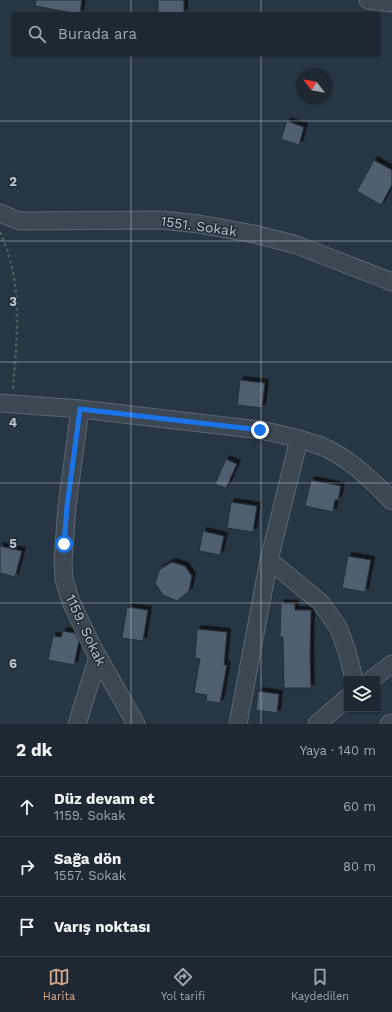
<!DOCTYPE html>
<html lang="tr">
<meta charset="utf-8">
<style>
body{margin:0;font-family:"Work Sans",sans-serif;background:#25303b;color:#f1f3f6}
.controls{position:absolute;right:12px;bottom:12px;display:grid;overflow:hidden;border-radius:0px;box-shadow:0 1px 3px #0004}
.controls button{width:36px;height:36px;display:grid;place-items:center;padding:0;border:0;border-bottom:1px solid #3b444e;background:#1d2833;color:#f1f3f6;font:20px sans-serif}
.compass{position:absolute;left:296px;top:68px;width:36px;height:36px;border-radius:50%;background:#1d2833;box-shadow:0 1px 3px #0004;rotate:301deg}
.stop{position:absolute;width:12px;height:12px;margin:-9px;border:3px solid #1a73e8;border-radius:50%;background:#fff}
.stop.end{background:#1a73e8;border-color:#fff;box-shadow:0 1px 4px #0008}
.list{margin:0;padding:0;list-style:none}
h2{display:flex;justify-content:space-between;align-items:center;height:52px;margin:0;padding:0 16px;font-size:17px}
h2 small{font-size:13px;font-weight:400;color:#a0a6ac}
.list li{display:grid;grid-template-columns:26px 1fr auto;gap:12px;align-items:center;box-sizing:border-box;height:60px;padding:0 16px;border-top:1px solid #3b444e}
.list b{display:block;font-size:15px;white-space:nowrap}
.list p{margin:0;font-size:13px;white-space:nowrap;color:#a0a6ac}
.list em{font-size:13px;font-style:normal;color:#a0a6ac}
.icon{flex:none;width:22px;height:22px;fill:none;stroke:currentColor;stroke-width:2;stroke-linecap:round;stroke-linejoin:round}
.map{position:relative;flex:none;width:392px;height:724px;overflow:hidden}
.search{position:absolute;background:#1d2833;box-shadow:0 1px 3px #0004;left:12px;right:12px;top:12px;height:44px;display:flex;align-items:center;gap:10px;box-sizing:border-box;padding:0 14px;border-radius:0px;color:#a0a6ac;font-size:15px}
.sheet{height:232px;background:#1d2833}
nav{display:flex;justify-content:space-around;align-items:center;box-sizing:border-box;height:56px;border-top:1px solid #3b444e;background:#1d2833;font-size:11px;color:#a0a6ac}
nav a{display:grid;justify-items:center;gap:2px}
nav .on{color:#d6ab8b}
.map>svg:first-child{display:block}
.building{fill:#505f6f;stroke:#222f3b;filter:url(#shadow)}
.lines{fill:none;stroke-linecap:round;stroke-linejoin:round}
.minor-casing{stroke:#5a6571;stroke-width:19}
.path{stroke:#476161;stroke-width:2.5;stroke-dasharray:3 3;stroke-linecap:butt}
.minor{stroke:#3b4854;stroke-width:17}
.route{stroke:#1a73e8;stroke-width:5}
.grid{fill:none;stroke:#b9c2cd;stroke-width:1;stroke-opacity:0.55}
.labels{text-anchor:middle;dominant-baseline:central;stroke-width:3;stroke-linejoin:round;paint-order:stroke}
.street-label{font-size:14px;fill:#b9c2cd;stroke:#202d39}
.grid-label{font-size:13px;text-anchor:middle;font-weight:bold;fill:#b9c2cd;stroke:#202d39;stroke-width:3;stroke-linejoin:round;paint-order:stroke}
</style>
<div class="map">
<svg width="392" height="724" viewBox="0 0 392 724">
<defs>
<filter id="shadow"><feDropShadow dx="3.5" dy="-3.5" stdDeviation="0" flood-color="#0009"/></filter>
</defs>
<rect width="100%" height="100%" fill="#273644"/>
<g class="building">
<path d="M36,0h46l-2,13h-7l-38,-7z"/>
<rect x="158" y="0" width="26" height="13"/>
<path d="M287,121l17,6 -5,18 -18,-6z"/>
<path d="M374,160l18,10v15l-11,20 -24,-14z"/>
<path d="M240,380l25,3 -3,25 -25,-3z"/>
<path d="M226,459l11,5 -11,24 -11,-4z"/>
<path d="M311,480l30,6 -3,14h-3l-2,12 -28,-6z"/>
<path d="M231,502l26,4 -4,26 -26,-4z"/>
<path d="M203,531l21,5 -4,19 -21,-4z"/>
<path d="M0,546l22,5 -7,26 -15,-4z"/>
<path d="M348,556l23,4 -6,32 -23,-4z"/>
<path d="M172,562l13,4 7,10 -3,15 -12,10 -14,-6 -8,-12 5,-14z"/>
<path d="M281,603l14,1v6h16l-1,45 1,33h-27l-1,-51h-3z"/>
<path d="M127,607l21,3 -5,31 -21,-3z"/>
<path d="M197,629l30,3 -3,33h3l-7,38 -14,-2 1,-6 -13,-2 6,-34 -5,-1z"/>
<path d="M63,631l12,2 4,8 -5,24 -26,-5 5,-24 8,1z"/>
<path d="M258,691l21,3 -2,19 -21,-3z"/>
</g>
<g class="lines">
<g class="minor-casing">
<g id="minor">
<path d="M368,0l24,3"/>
<path d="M0,213l19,8 143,-1 37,4 55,10 43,11 95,37"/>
<path d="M0,403l80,6 180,21c21,4 41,9 61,16 27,11 51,34 71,55"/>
<path d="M80,409l-13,97 -4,55 1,18 7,23 22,46 43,76"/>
<path d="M269,560l51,42 18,25 9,24 7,28"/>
<path d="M372,679l20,-15"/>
<path d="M77,724l21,-67"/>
<path d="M238,724l31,-164 30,-121"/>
<path d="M317,724l30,-26"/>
<path d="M389,724l3,-1"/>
</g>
</g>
<path class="path" d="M0,232c24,53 17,102 13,157"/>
<use href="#minor" class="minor"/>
</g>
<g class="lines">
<path class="route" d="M64,544l3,-38 13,-97 180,21"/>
</g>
<path class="grid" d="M131,0v13M261,0v13M131,55v669M261,55v669M0,121h392M0,241h392M0,362h392M0,483h392M0,603h392"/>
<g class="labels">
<g class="street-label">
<text transform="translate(199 226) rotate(8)">1551. Sokak</text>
<text transform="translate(86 630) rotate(65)">1159. Sokak</text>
</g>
</g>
<g class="grid-label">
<text x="13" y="186">2</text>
<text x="13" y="306">3</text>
<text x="13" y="427">4</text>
<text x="13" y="548">5</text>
<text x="13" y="668">6</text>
</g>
</svg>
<div class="controls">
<button><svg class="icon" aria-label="layers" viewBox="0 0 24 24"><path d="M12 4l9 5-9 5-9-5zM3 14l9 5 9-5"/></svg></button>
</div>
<svg class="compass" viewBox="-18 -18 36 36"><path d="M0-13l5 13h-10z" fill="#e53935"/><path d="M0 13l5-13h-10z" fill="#a0a6ac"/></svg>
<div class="stop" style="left:64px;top:544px"></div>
<div class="stop end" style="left:260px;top:430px"></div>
<div class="search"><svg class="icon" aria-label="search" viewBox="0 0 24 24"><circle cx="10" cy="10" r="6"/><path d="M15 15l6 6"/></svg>Burada ara</div>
</div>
<section class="sheet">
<h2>2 dk<small>Yaya · 140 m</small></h2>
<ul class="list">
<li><svg class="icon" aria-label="ahead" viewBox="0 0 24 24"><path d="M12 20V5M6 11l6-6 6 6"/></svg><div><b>Düz devam et</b><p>1159. Sokak</p></div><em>60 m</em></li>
<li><svg class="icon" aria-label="right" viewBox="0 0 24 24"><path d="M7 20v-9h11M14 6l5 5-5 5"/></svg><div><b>Sağa dön</b><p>1557. Sokak</p></div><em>80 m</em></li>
<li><svg class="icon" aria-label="arrive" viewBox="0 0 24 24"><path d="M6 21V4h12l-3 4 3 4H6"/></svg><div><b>Varış noktası</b></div></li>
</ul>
</section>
<nav>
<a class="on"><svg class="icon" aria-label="map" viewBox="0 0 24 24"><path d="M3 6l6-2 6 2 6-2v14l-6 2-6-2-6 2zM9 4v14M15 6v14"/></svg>Harita</a>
<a><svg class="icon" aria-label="directions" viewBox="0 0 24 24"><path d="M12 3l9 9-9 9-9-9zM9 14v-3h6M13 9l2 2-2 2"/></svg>Yol tarifi</a>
<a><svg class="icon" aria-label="saved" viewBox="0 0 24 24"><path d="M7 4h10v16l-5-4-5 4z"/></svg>Kaydedilen</a>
</nav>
